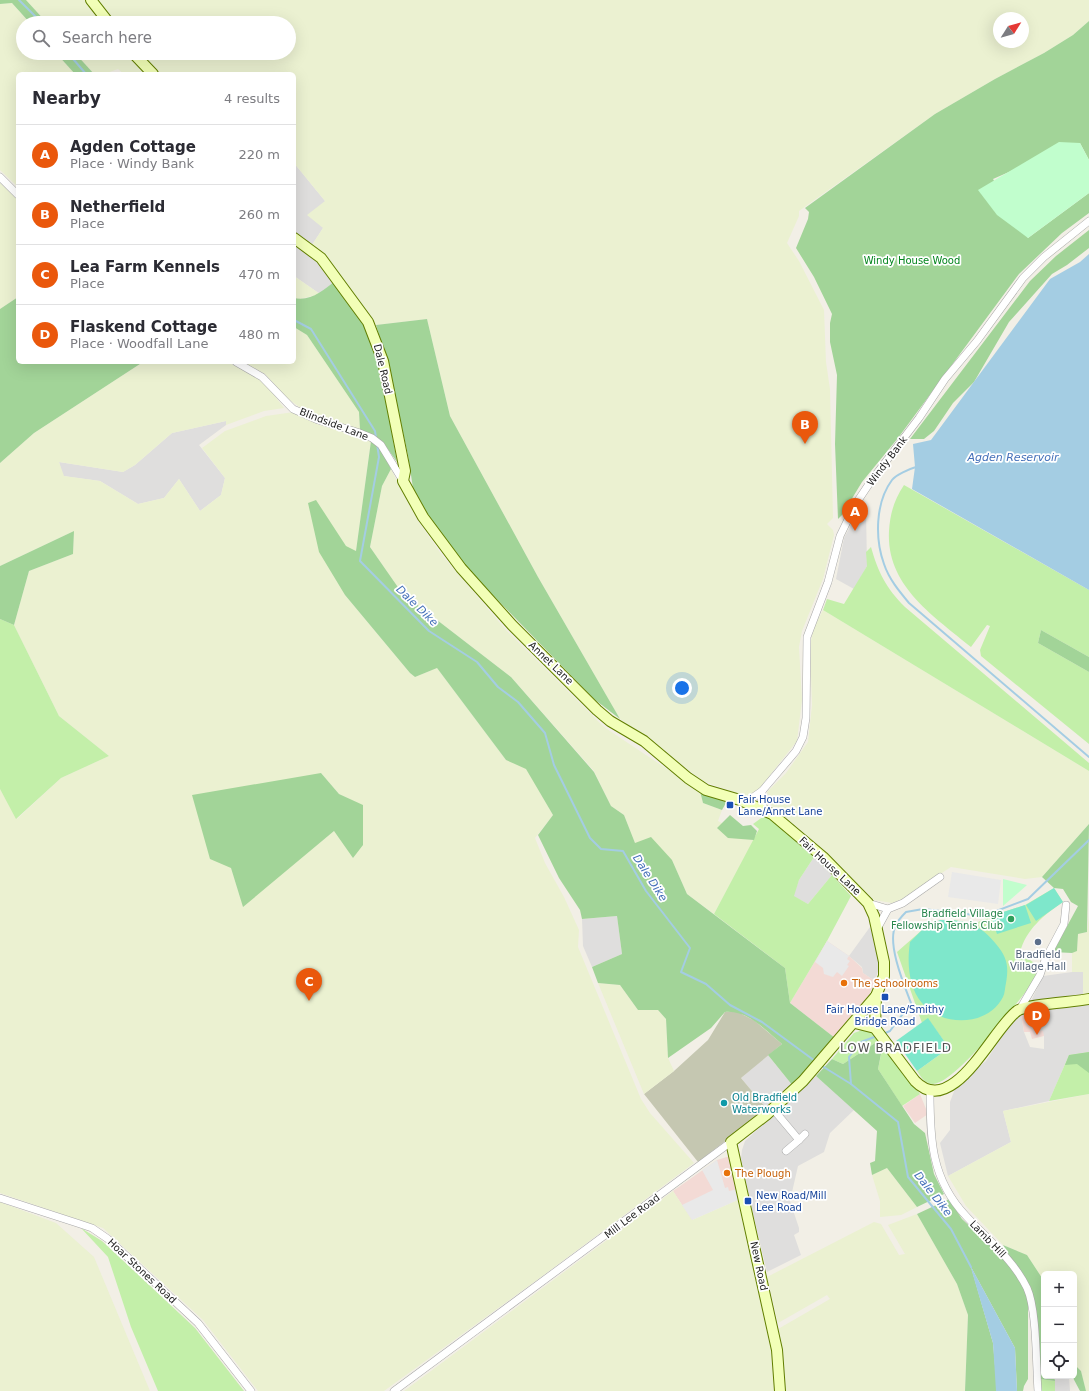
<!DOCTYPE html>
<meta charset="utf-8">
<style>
body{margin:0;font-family:"DejaVu Sans",sans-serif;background:#f2f2f3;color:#2b2b33}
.controls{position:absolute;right:12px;bottom:12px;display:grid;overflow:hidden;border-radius:6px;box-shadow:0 4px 16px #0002}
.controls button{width:36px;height:36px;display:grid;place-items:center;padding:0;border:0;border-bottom:1px solid #e1e1e2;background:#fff;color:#2b2b33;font:20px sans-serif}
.compass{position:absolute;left:993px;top:12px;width:36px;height:36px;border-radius:50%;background:#fff;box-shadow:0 4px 16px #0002;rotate:53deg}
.you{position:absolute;left:682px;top:688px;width:14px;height:14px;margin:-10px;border:3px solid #fff;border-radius:50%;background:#1a73e8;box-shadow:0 0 0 6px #1a73e833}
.badge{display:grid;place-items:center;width:26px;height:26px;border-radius:50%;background:#ea580c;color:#fff;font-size:13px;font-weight:700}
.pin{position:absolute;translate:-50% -33px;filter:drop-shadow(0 1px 2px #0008)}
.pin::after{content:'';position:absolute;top:21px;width:14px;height:12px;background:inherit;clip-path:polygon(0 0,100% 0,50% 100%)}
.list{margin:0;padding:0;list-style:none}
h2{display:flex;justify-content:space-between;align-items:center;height:52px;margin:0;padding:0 16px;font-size:17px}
h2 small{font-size:13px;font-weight:400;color:#7c7c81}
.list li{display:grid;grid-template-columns:26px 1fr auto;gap:12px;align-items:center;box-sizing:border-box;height:60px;padding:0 16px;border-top:1px solid #e1e1e2}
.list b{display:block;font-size:15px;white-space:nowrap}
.list p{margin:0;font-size:13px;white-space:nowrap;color:#7c7c81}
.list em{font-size:13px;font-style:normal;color:#7c7c81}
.icon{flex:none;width:22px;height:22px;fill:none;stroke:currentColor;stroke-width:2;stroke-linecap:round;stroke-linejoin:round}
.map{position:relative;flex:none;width:1089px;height:1391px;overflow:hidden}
.search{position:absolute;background:#fff;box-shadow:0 4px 16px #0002;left:16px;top:16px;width:280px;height:44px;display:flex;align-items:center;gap:10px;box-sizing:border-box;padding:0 14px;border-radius:22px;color:#7c7c81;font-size:15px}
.panel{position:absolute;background:#fff;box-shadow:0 4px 16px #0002;left:16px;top:72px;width:280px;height:292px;border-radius:6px}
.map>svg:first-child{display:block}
.residential{fill:#dfdedd}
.commercial{fill:#f3dad5}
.construction{fill:#c5c7b1}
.farmland{fill:#ebf1d1;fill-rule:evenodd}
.grass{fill:#c3efa9}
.forest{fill:#a2d498}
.park{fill:#c1fecd}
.pitch{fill:#7ee7cb}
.parking{fill:#e9e9e9}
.water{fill:#a4cde3}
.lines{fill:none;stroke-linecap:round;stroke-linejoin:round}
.stream{stroke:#a4cde3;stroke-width:2}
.street-casing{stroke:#a8a8a8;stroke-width:8}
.secondary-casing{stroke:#627f00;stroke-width:12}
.street{stroke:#fff;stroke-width:7}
.secondary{stroke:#f2ffb7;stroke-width:10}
.transit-dot{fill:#1a4fb4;stroke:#fff;stroke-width:1.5}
.leisure-dot{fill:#2e9e5b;stroke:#fff;stroke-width:1.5}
.service-dot{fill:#5c6f8a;stroke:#fff;stroke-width:1.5}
.food-dot{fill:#e8710a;stroke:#fff;stroke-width:1.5}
.culture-dot{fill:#0f9aa8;stroke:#fff;stroke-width:1.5}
.labels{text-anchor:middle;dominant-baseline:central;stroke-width:3.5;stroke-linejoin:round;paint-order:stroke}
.park-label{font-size:10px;fill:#03851d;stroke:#fff}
.street-label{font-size:10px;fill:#212121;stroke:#fff}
.transit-label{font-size:10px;fill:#164399;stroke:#fff;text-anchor:start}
.leisure-label{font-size:10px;fill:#27864d;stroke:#fff;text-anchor:end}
.service-label{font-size:10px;fill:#4e5e75;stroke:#fff}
.food-label{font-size:10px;fill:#c56008;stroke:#fff;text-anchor:start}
.culture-label{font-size:10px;fill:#0d838f;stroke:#fff;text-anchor:start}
.water-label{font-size:11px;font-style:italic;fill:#4470b9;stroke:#fff}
.quarter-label{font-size:12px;letter-spacing:1px;fill:#545454;stroke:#fff}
</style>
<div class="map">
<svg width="1089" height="1391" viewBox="0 0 1089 1391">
<rect width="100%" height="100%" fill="#f2efe6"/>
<g class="residential">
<path d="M294,163l31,38 -2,27 -11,17 -18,-11z"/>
<path d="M294,244l18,11 23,26 -15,13 -26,-18z"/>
<path d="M226,421v4l-27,20 26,33 -4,17 -21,16 -21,-32 -15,19 -26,6 -38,-23 -37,-5 -4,-14 64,10 12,-7 37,-32z"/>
<path d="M860,508l6,2 1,56 -13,23 -18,-10 8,-41z"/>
<path d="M814,857l18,18 -24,29 -15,-8 6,-16z"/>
<path d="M617,916l5,38 -30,13 -9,-21 -1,-27z"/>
<path d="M870,927l11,34 -6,20 -12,-8 -1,-6 -13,-11z"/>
<path d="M1072,972h11v25l-15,3 -37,1 12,-25z"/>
<path d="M1089,1002v50l-20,3 -20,46 -46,10 8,31 -63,34 -8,-33 10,-13v-28l6,-16 30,-25 22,-34 13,-13 3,18 6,15 14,2v-13l-7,-9 -2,-17z"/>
<path d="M768,1055l25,31 -26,23 -26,-31z"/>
<path d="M816,1076l38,34 -24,23 -6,19 -26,14 -8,35 9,27v4l-5,3 7,20 -34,17 -18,-75 -8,-39 1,-8 3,-9z"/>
<path d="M1054,1376h15l1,15h-15z"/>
</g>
<g class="commercial">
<path d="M827,941l22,15 13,12 1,5 12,8 -9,22 -31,35 -45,-35z"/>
<path d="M1035,1010l2,17 2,3 4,1 1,5 -12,3 -2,-7h-6l-3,-18z"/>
<path d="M920,1094l8,20 -13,9 -12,-17z"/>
<path d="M730,1156l8,33 -46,31 -19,-29 44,-31z"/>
</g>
<path class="construction" d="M736,1011l19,10 27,23 -41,34 26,31 -69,53 -54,-68 30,-23 34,-31 17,-28z"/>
<g class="farmland">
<path d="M26,0h60l17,23h-56z"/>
<path d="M97,0h992v21l-16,14 -29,18 -49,26 -60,35 -136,97v5l-12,27 12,18 25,49 2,52 4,27 3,129 -6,6 6,6 1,5 -11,44 -21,52 -3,16 3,53 -5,41 -38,48 -13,8 -43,-16 -83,-62 -82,-142 -88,-161 -23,-97 -51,6 -49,-66 -15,-14 11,-17 -16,-13 18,-14 -31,-38v-89h-135l-19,-21h149v-30h-175zM999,18h24v24h-24z"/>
<path d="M12,3l18,20h-7v30h33l19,21h-57v113l-18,-17v-166z"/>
<path d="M75,53h52l20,21h-23l-6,-5 -14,5h-10z"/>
<path d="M0,183l18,16v98l-18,12z"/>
<path d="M294,276l26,18 -20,5 -6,-1z"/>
<path d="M294,327l13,8 52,77 1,18 -52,-18 -10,-6 -11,-8 -22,-24 -22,-12h51z"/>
<path d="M143,362h84l35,17 22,29 -20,3 -38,14v-4l-54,12 -37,32 -12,7 -64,-10 5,14 36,5 38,23 26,-6 15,-19 21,32 21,-16 4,-17 -23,-30 23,-17 41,-15 28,-4 23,12 54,17 -15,110 -10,-4 -31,-47 30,95 65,78 5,4 22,-9 69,92 20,8 27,47 -18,23 10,25 19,34 15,33 -1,17 63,152 9,14 44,50 -153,114 -157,114h-126l-55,-71 -100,-92 -103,-35v-404l17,30 44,-41 48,-22 -50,-40 -45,-91 15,-54 44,-17 1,-23 -74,35v-103l34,-30zM321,773l18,21 24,12 -9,52 -20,-27 -91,75 -12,-38z"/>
<path d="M391,469l27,52 24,34 64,75 98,97 96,64 3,12 19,7 -4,11 36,19 -40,74 -27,-20 -15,-34 -37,-17 -11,-28 -13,-9 -17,-35 -83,-94 -109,-84 -32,-46 12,-61z"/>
<path d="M823,610l266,161v53l-47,53 -17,2 -74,-12 -49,32 -10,4 -18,-3 -48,-48 -56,-48 -3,-12 19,-19 22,-31 4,-37 -2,-60 4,-18z"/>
<path d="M1089,916v80l-6,1v-25h-11v-19l5,-3 1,-16 9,-2z"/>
<path d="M598,983l22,2 18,25h20l8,9 2,39 6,13 -30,23z"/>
<path d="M1089,1094v297h-3l-5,-20 -7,-7v-90h-30v7l-17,-26 -24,-10 -37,-39 -18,-30 63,-34 -8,-31z"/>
<path d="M887,1168l30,39 -16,8 -21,2v-16l-8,-26z"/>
<path d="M673,1191l19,29 48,-21 33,158 4,34h-373z"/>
<path d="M0,1202l56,21 38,34 56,134h-150z"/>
<path d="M917,1214l40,70 11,31 -3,76h-179l-8,-62 52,-30 -3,-4 -49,28 -11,-46 107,-55 7,2 18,31 6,-1 -17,-29z"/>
</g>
<g class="grass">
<path d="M904,485l185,105v67l-48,-27 -3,13 51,29v72l-108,-88 -1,-6 10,-24 -3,-1 -16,22c-37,-31 -85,-61 -82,-116 1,-17 5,-31 15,-46z"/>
<path d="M871,547c7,25 15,41 34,60l184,156v8l-266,-161 4,-11 17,5 23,-38 -1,-14z"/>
<path d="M0,619l14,6 45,91 50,40 -48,22 -45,41 -16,-30z"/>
<path d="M764,816l4,1 46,40 -15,23 -5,16 14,8 24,-29 19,21 -24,45 -37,62 -5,-35 -71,-54 45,-85 -6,-5z"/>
<path d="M1054,888l9,14c-18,12 -38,28 -43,51l20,14 -1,8c-16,20 -83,109 -106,109 -8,0 -12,-7 -16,-13l32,-23 -21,-29 -6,4 -25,-71 25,-22 18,-10h14l20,4 17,-8 34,-11z"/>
<path d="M865,1029l8,2 47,63 -18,12 -24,-37 4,-19 -7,-7 -32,21 -11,-5 22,-26z"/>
<path d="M1089,1052v42l-40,7 20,-46z"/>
<path d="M81,1228l21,13 93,87 49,63h-86l-27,-64 -23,-70z"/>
<path d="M1039,1379l16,2v10h-15z"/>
</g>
<g class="forest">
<path d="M0,0h26l21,23h-17l-18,-20 -12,1z"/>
<path d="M1089,21v139l-9,-17 -62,25 -25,11 35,59 61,-45v20l-27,20 -43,41 -121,164 -36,44 -20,33 -4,4 -3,-75 2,-69 -7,-33v-19l2,-9 -18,-37 -18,-29 12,-29 1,-7 -4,-4 130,-94 60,-35 49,-26 29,-18z"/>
<path d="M56,53h19l19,21h-19z"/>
<path d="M1089,230v18l-22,17 -15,9 -43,48 -35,60 -21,21 -19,28 -10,8h-14l120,-158 26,-25z"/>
<path d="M335,281l28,41 16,41 18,99 -15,-21 -22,-11 -1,-18 -52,-77 -13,-8v-29c16,4 30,-8 41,-17z"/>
<path d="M18,297v65h125l-109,71 -34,30v-154z"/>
<path d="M427,319l23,97 88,161 82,142 -26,-20 -114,-117 -17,-18 -49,-69 -6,-40 -21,-94 -11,-36z"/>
<path d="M371,441l9,6 11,22 -9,17 -12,61 32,46 109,84 83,95 17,34 13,9 11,28 16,-6 21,23 15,34 98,74 5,35 45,35 -42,48 -25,-31 14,-11c-17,-14 -34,-34 -57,-32l-14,16 -43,30 -2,-39 -8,-9h-20l-18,-25 -22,-2 -6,-16 30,-13 -5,-38 -35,3 -2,-9 -21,-32 -21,-43 15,-20 -27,-46 -20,-9 -69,-92 -22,9 -5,-4 -65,-78 -26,-43 -11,-49 8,-3 30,46 10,5z"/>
<path d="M74,531l-1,23 -44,17 -15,54 -14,-6v-53z"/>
<path d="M1041,630l48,27v15l-51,-29z"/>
<path d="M321,773l18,21 24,11v40l-10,13 -19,-27 -91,76 -12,-39 -21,-9 -18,-64z"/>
<path d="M700,791l27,10 -5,9 -19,-7z"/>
<path d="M730,815l13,11 8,-1 6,6 -3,9 -26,-2 -11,-10z"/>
<path d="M1089,824l-2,108 -9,2 -1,17 -5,2 -19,-1 25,-46 -7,-4 -8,-13 -9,-1 -12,-11z"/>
<path d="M875,1043l7,6 -4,20 36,55 11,9 9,41 10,20 -27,13 -30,-39 -15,7 -2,-12 5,-2 2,-30 -61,-55 16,-17 11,5z"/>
<path d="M1089,1052v21l-12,-9 -12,1 4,-10z"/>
<path d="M949,1199l13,20 27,25 22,24 17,24v87l-4,7 -1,5h-6l-2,-43 -44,-81 22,76 4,45 -1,3h-31l3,-76 -11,-31 -40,-70z"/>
<path d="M1003,1245l24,10 17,26v95h10l1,5 -16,-2c1,-22 1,-46 -4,-67 -5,-18 -22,-51 -32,-67z"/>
<path d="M1074,1364l7,7 5,20h-6l-8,-15h2z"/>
</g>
<g class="park">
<path d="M1059,142l21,1 9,17v33l-61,45 -31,-23 -19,-25z"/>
<path d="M1003,879l24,6 -24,21z"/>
</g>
<g class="pitch">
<path d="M1054,888l9,14 -27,19 -10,-16z"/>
<path d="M1025,905l6,18 -34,11 -6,-18z"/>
<path d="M940,920c25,-1 40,4 56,24 11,13 13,22 10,39 -1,4 -1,10 -3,14 -15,30 -62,30 -81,6 -14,-16 -15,-42 -12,-61l12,-12z"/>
<path d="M928,1018l21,30 -32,23 -21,-30z"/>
</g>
<g class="parking">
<path d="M952,872l49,8 -3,24 -50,-7z"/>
<path d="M827,941l22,15 -2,3 3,2 -3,4 2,1 -7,10 -5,-4 -4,5 -9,-3 -1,-6 -8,-6z"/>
<path d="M717,1160l8,28 3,-1 1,4 9,-2 2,10 -48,21 -10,-15 31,-15 -11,-20z"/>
</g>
<g class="water">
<path d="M1089,254v336l-177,-101 3,-22 -2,-23 18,-4 119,-161 30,-17z"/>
<path d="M970,1265l45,83 2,43h-21l-3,-48z"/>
</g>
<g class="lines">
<g class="stream">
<path d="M19,0l23,23"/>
<path d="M68,53l18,21"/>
<path d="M294,320l17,9 64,102 1,7"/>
<path d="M377,444l2,13 -19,104 69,70 48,31 21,25 20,15 27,31 9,32 36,73 11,11 22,2 23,40 44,57 -9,24 25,12 24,21 32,17 53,39"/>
<path d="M916,467c-7,2 -20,8 -24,13 -17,23 -17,59 -8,84 5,15 15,27 25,39l180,154"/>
<path d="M883,1034l7,-3 21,-28c-7,-18 -25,-61 -15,-78 2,-5 6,-9 10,-13l17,-3 60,7 45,-17 61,-59"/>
<path d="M822,1066l29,18 47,38 10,55 43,52 20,38"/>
<path d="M851,1084l-2,-27 12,-15 16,-6"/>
</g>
<g class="street-casing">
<g id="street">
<path d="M0,177l18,18"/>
<path d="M236,362l26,15 31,32 25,11 39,12 15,6 9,7 22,36"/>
<path d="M746,802l16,-11"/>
<path d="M764,809l-3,-11 1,-7 34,-40 7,-14 3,-19 1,-81 21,-55 12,-46 15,-31 16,-24 48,-63 26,-39 32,-38 46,-63 21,-21 45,-36"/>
<path d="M868,903l20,6"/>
<path d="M877,929l11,-20 15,-6 37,-26"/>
<path d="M1020,1009l20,-34 5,-15 19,-36 2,-19"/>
<path d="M930,1091c0,48 1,88 36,125 21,23 47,43 61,72 10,22 9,77 11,103"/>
<path d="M773,1109l26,31 6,-6"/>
<path d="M786,1151l13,-11"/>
<path d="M0,1198l77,25 15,5 16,11 90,84 53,68"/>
<path d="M394,1391l337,-249"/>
</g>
</g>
<g class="secondary-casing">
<g id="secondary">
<path d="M91,0l18,23"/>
<path d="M133,53l20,21"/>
<path d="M294,238l27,20 47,64 15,39 22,110 -2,10 20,36 38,51 51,57 85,85 13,11 34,20 44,37 18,12 34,10 32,14 51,43 45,46 6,13 10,46v14l-8,20 -73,85 -37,34 -35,27 46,208 3,41"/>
<path d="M855,1023l20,5 40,53c38,39 78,-53 102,-70 9,-7 58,-9 72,-12"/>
<path d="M875,1028l1,-32"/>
</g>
</g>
<use href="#street" class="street"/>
<use href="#secondary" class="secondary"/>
</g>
<g class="transit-dot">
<rect x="726" y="801" width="8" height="8" rx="2"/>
<rect x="881" y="993" width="8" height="8" rx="2"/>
<rect x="744" y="1197" width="8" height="8" rx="2"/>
</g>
<circle class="leisure-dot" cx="1011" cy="919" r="4"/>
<circle class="service-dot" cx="1038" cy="942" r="4"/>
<g class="food-dot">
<circle cx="844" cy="983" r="4"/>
<circle cx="727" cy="1173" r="4"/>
</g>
<circle class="culture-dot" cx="724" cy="1103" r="4"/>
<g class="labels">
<g class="park-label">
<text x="912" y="260">Windy House Wood</text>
</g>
<g class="street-label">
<text transform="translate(383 369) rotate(77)">Dale Road</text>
<text transform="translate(334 424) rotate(21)">Blindside Lane</text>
<text transform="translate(887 461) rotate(-53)">Windy Bank</text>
<text transform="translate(551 663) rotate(44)">Annet Lane</text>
<text transform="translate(830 866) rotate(43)">Fair House Lane</text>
<text transform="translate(632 1216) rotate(-37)">Mill Lee Road</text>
<text transform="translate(988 1239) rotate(46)">Lamb Hill</text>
<text transform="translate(759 1266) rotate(78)">New Road</text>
<text transform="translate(142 1271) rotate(43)">Hoar Stones Road</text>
</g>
<g class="transit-label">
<text x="738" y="799">Fair House<tspan x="738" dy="12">Lane/Annet Lane</tspan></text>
<text x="885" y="1009" text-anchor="middle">Fair House Lane/Smithy<tspan x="885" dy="12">Bridge Road</tspan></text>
<text x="756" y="1195">New Road/Mill<tspan x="756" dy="12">Lee Road</tspan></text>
</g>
<g class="leisure-label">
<text x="1003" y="913">Bradfield Village<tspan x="1003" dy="12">Fellowship Tennis Club</tspan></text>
</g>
<g class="service-label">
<text x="1038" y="954">Bradfield<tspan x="1038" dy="12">Village Hall</tspan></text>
</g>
<g class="food-label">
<text x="852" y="983">The Schoolrooms</text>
<text x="735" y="1173">The Plough</text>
</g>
<g class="culture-label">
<text x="732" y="1097">Old Bradfield<tspan x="732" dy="12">Waterworks</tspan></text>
</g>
<g class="water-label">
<text x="1013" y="457">Agden Reservoir</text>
<text transform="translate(417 606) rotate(44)">Dale Dike</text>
<text transform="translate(650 878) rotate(57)">Dale Dike</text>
<text transform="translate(933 1194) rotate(52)">Dale Dike</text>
</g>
<g class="quarter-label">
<text x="896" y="1048">LOW BRADFIELD</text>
</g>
</g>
</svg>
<div class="controls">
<button>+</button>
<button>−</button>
<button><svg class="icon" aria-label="locate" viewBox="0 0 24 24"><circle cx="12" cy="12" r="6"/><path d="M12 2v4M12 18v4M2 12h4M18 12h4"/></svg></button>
</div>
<svg class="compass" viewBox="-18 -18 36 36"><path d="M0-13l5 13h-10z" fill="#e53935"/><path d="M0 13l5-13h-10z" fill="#7c7c81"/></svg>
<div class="you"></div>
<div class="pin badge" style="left:855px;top:531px">A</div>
<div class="pin badge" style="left:805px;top:444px">B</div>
<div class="pin badge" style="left:309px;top:1001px">C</div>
<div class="pin badge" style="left:1037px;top:1035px">D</div>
<div class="search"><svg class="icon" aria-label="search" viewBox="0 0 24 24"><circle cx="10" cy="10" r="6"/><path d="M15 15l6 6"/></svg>Search here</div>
<section class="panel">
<h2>Nearby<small>4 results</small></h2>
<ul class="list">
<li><span class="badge">A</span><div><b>Agden Cottage</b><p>Place · Windy Bank</p></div><em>220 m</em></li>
<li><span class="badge">B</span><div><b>Netherfield</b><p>Place</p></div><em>260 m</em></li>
<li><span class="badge">C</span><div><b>Lea Farm Kennels</b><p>Place</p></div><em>470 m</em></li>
<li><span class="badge">D</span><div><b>Flaskend Cottage</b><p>Place · Woodfall Lane</p></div><em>480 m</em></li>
</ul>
</section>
</div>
